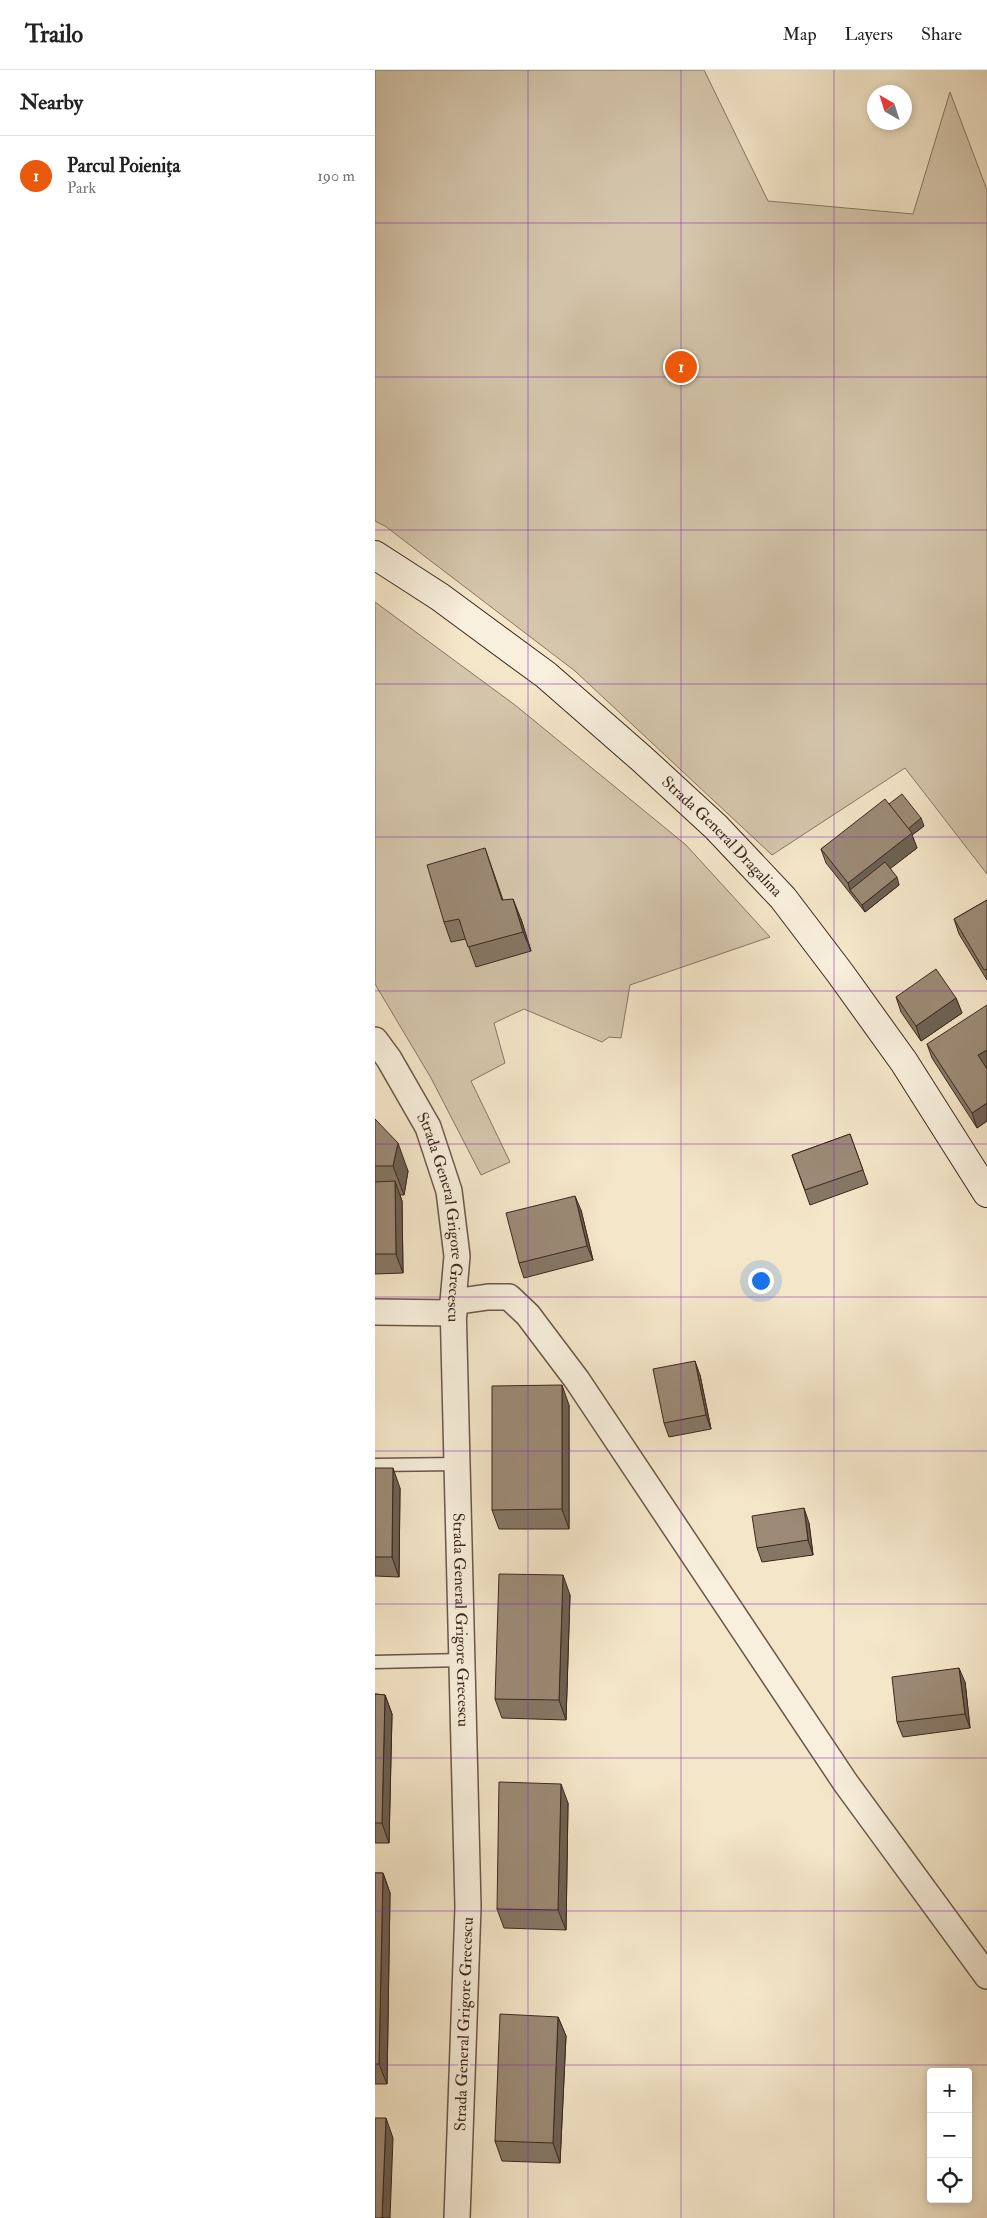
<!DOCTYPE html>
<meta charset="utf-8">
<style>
body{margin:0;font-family:"IM FELL Double Pica",serif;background:#f6f6f6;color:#222}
.controls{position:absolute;right:15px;bottom:15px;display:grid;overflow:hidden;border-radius:5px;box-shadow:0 2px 8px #0003}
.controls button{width:45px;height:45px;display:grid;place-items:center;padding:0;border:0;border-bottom:1px solid #e0e0e0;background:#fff;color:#222;font:25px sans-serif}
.compass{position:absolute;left:492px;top:15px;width:45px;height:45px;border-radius:50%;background:#fff;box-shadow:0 2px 8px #0003;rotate:321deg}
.you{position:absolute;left:385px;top:1210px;width:18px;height:18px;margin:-12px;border:4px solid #fff;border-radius:50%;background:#1a73e8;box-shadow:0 0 0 8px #1a73e833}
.badge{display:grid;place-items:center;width:32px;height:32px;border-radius:50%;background:#ea580c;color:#fff;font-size:16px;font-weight:700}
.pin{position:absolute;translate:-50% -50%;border:2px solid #fff;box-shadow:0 1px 5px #0006}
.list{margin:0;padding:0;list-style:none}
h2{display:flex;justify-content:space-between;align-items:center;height:65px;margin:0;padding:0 20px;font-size:21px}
h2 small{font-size:16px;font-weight:400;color:#767676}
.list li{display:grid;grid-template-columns:32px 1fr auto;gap:15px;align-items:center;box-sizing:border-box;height:80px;padding:0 20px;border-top:1px solid #e0e0e0}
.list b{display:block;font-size:19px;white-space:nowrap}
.list p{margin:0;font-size:16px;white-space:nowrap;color:#767676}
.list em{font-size:16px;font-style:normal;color:#767676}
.icon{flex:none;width:28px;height:28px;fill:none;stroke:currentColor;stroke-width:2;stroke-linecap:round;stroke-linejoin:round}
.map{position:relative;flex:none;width:612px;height:2148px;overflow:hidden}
header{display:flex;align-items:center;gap:30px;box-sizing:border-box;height:70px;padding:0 25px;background:#fff;border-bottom:1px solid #e0e0e0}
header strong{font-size:24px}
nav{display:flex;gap:28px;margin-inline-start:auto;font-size:18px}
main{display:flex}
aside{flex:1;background:#fff}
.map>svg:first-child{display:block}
.green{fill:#d5c6ac;stroke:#887664}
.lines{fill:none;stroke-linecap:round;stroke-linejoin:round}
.service-casing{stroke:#6a5748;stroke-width:15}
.minor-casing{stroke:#6a5748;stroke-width:28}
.secondary-casing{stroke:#3c271d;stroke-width:30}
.service{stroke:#f8efdc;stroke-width:12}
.minor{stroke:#f8efdc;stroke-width:25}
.secondary{stroke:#f8efdc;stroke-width:28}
.wall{fill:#867765;stroke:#3c271d}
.shaded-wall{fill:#6d6153;stroke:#3c271d}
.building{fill:#9c8a76;stroke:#3c271d}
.grid{fill:none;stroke:#7b2cbf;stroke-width:1;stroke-opacity:0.55}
.labels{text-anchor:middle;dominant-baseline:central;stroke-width:5;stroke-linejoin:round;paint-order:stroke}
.street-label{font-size:16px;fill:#3c271d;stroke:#f8efdc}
</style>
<header>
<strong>Trailo</strong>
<nav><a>Map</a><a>Layers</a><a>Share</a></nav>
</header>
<main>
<aside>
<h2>Nearby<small></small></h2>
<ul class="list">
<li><span class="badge">1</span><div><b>Parcul Poieniţa</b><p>Park</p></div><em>190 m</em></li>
</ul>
</aside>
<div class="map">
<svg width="612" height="2148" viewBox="0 0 612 2148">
<rect width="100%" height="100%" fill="#f4e6c9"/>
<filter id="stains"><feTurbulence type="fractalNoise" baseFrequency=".004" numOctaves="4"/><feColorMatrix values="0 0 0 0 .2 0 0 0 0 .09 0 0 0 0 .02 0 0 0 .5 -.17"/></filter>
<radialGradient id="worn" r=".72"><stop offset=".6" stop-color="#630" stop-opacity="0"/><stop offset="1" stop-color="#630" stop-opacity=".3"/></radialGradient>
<!-- green -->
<g class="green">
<polygon points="0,0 329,0 393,131 538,144 575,22 612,120 612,804 530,698 397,785 200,601 10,456 0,451"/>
<polygon points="0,532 140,635 311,775 395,867 255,915 246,968 234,967 227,972 149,939 119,953 130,993 96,1011 135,1092 106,1105 56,1008 0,914"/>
</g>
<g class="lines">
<!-- service casing -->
<g class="service-casing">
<g id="service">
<polyline points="0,1395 83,1394"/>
<polyline points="0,1592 87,1590"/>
</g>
</g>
<!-- minor casing -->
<g class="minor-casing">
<g id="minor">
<path id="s1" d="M0,970L14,989L53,1057L74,1121L82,1186L78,1232L93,1837L82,2148"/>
<polyline points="78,1232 113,1227 134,1227 153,1245 202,1310 470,1712 612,1906"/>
<polyline points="0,1242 79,1243"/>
</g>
</g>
<!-- secondary casing -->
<g class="secondary-casing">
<g id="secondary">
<path id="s2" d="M0,485L65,527L171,605L266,688L341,757L408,828L465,903L529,992L612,1123"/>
</g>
</g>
<!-- service -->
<use href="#service" class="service"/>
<!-- minor -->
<use href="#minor" class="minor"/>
<!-- secondary -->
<use href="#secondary" class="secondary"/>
</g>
<!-- wall -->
<g class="wall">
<polygon points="514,734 549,756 537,765 542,778 515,798 524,815 490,842 451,793 446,779"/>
<polygon points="110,778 128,830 146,849 156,881 101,897 91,869 76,872 69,852"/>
<polygon points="612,830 612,910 584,864 579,849"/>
<polygon points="521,927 581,928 587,943 546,971 526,942"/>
<polygon points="552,974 611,998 612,1051 602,1058 557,988"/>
<polygon points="0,1049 33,1101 29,1125 25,1125 27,1131 28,1203 0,1204"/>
<polygon points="475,1064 493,1114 435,1135 417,1085"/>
<polygon points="206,1140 218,1190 149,1208 144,1193"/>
<polygon points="325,1305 336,1359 294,1367 289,1353"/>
<polygon points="194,1335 194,1459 124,1459 117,1440"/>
<polygon points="0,1398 25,1418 24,1507 0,1506"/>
<polygon points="434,1453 438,1485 387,1492 382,1478"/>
<polygon points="195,1525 191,1650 127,1648 120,1629"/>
<polygon points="590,1612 595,1658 528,1667 522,1652"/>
<polygon points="0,1624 10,1625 17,1644 14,1773 0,1773"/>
<polygon points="193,1733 191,1860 129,1858 122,1839"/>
<polygon points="0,1803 8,1803 15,1823 12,2014 0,2014"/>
<polygon points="183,1947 191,1966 185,2093 127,2091 120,2071"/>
</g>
<!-- shaded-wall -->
<g class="shaded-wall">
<polygon points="546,748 549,756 537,765 542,778 480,826 475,820 473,813 531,760"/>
<polygon points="522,807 524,815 490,842 487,835"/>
<polygon points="138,829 146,849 156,881 148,862"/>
<polygon points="581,928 587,943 546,971 541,956"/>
<polygon points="612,980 612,997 609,1000 603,985"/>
<polygon points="612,1033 612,1051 602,1058 597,1043"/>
<polygon points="23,1073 33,1101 29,1125 18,1096"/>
<polygon points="20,1111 27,1131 28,1203 21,1184"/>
<polygon points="200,1126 206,1140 218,1190 212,1176"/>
<polygon points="320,1291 325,1305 336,1359 331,1345"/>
<polygon points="187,1315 194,1335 194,1459 187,1439"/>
<polygon points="18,1398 25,1418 24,1507 17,1487"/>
<polygon points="429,1438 434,1453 438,1485 433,1470"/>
<polygon points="188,1505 195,1525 191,1650 184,1630"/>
<polygon points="584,1598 590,1612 595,1658 590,1644"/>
<polygon points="10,1625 17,1644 14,1773 7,1753"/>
<polygon points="186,1714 193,1733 191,1860 183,1840"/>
<polygon points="8,1803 15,1823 12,2014 4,1994"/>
<polygon points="183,1947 191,1966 185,2093 178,2073"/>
<polygon points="11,2048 18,2068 15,2148 7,2148"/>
</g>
<!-- building -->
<g class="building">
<polygon points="527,724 546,748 533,759 514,734"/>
<polygon points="510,729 537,763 473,813 446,779"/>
<polygon points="110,778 127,830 138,829 148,862 93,877 84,849 69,852 52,795"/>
<polygon points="510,792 522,807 487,835 475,820"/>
<polygon points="612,830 612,899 609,900 579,849"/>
<polygon points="561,899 581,928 541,956 521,927"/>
<polygon points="612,935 612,980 603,985 612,999 612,1033 597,1043 552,974"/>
<polygon points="0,1049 23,1073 18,1096 0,1096"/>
<polygon points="475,1064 488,1100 430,1120 417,1085"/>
<polygon points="20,1111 21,1184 0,1184 0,1112"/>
<polygon points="200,1126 212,1176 144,1193 131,1143"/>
<polygon points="320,1291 331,1345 289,1353 278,1299"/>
<polygon points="187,1315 187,1439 117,1440 117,1316"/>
<polygon points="0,1398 18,1398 17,1487 0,1487"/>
<polygon points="429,1438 433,1470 382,1478 377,1446"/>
<polygon points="124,1504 188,1505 184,1630 120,1629"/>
<polygon points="584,1598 590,1644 522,1652 517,1607"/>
<polygon points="0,1624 10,1625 7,1753 0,1753"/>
<polygon points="124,1712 186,1714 183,1840 122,1839"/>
<polygon points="0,1803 8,1803 4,1994 0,1994"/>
<polygon points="125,1944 183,1947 178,2073 120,2071"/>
<polygon points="0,2048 11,2048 7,2148 0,2148"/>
</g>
<!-- grid -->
<path class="grid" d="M153,0V2148M306,0V2148M459,0V2148M0,153H612M0,307H612M0,460H612M0,614H612M0,767H612M0,921H612M0,1074H612M0,1227H612M0,1381H612M0,1534H612M0,1688H612M0,1841H612M0,1995H612"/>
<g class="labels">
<!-- street labels -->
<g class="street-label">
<text stroke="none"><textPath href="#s2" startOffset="448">Strada General Dragalina</textPath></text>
<text stroke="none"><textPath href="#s1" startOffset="194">Strada General Grigore Grecescu</textPath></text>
<text stroke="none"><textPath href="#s1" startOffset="599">Strada General Grigore Grecescu</textPath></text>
<text transform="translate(89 1954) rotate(-88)">Strada General Grigore Grecescu</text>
</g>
</g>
<rect width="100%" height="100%" filter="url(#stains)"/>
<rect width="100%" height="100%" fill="url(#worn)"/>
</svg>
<div class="controls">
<button>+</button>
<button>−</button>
<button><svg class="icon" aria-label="locate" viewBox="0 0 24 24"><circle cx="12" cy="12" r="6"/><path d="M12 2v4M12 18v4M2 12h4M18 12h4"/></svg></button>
</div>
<svg class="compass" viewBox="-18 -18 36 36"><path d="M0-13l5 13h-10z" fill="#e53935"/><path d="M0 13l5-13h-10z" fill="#767676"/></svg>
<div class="you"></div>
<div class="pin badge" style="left:306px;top:297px">1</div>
</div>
</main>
